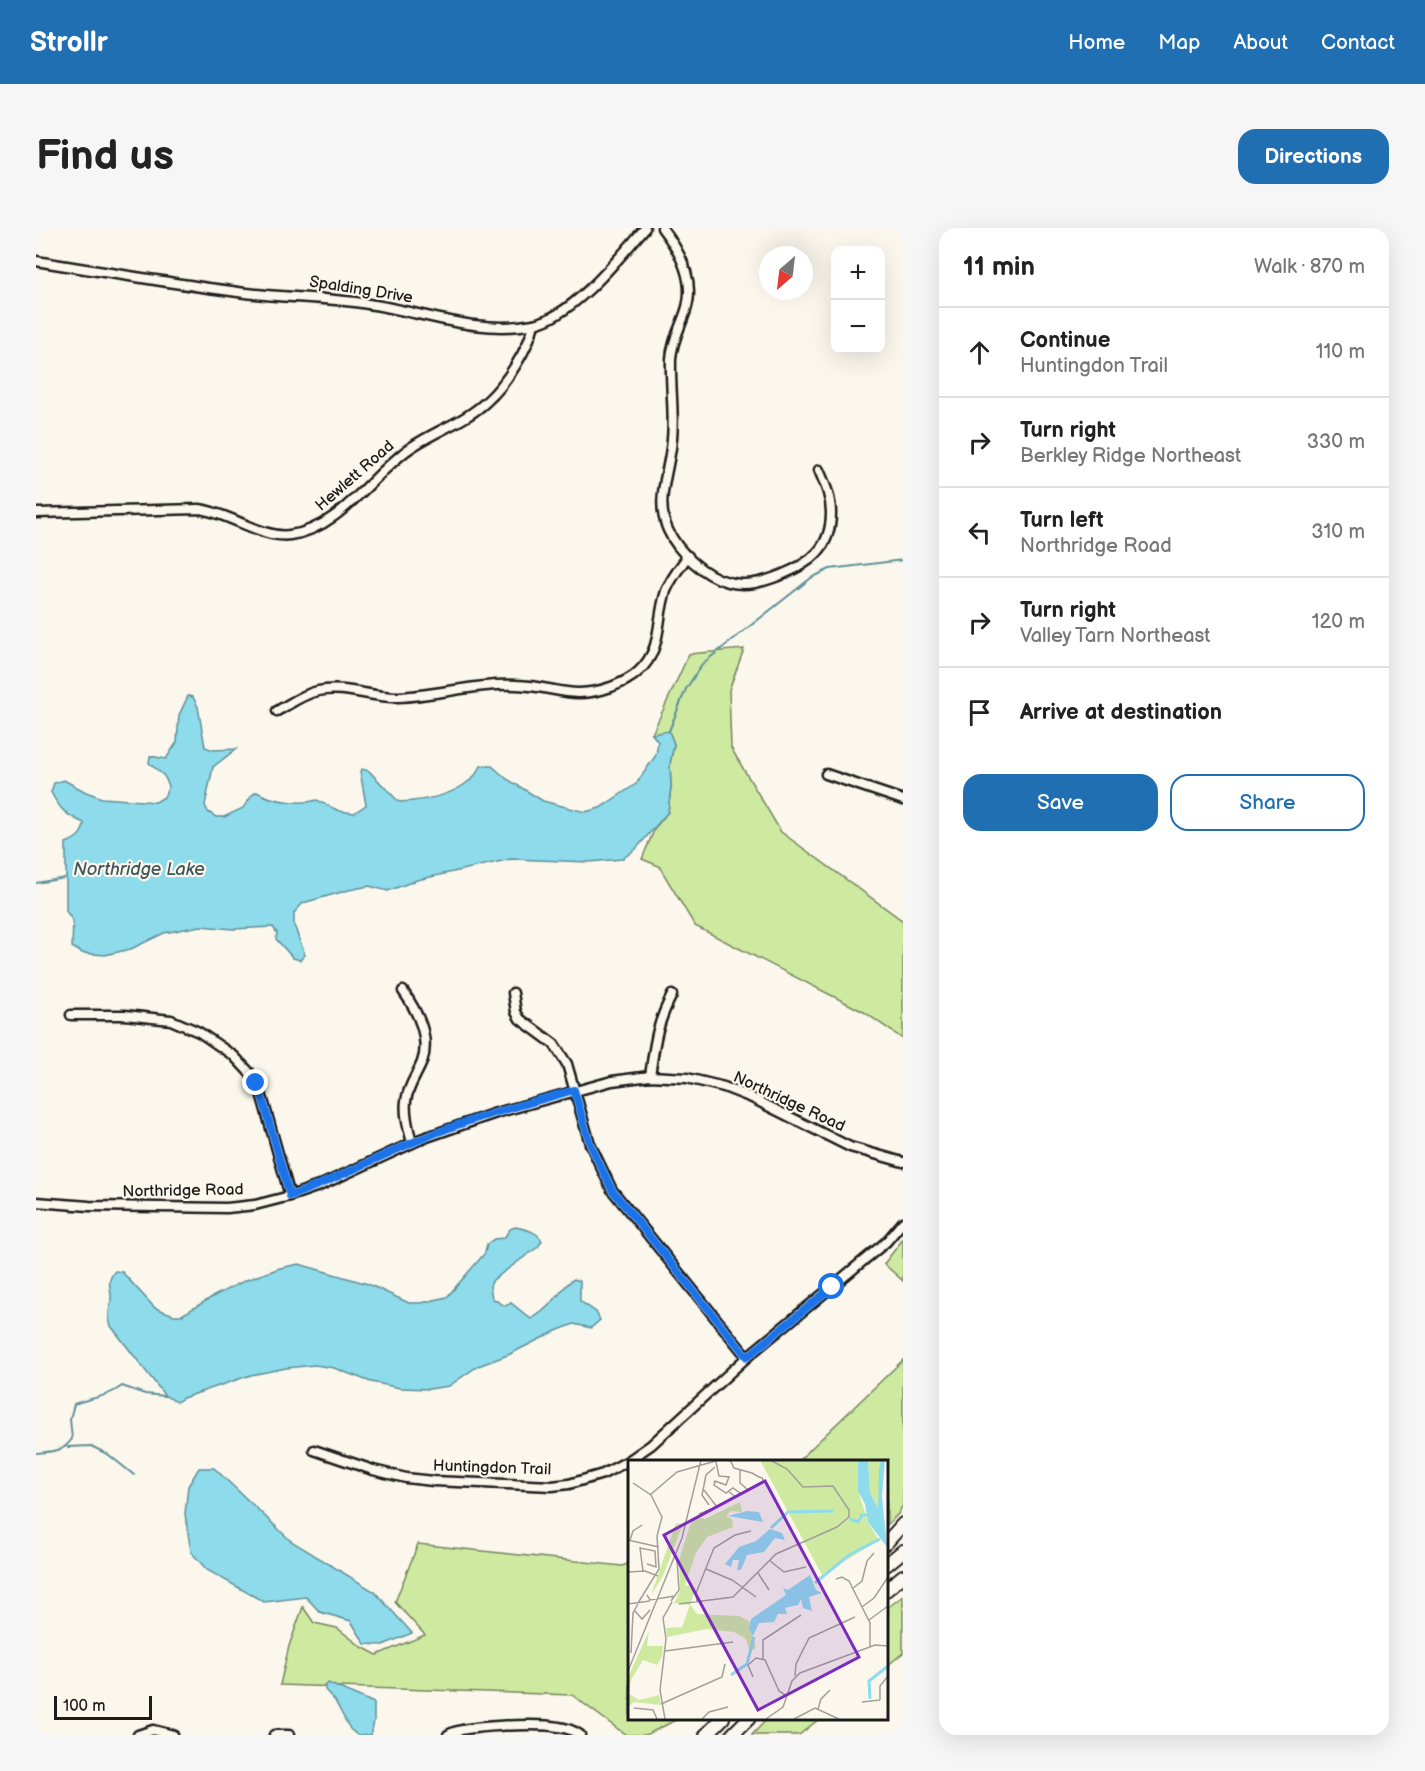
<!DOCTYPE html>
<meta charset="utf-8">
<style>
body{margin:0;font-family:"Balsamiq Sans",sans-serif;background:#f6f6f6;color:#222}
.controls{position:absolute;right:18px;top:18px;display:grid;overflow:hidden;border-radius:12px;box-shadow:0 6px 24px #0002}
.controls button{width:54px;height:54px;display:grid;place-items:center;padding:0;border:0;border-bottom:2px solid #e0e0e0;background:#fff;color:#222;font:30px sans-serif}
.compass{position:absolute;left:723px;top:18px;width:54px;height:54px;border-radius:50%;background:#fff;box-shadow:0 6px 24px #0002;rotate:208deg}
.scale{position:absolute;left:18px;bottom:15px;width:98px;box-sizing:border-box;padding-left:6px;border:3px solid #1c1c1c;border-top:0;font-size:16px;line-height:21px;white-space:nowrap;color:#1c1c1c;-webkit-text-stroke:4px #fbf7ec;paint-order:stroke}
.stop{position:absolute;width:18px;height:18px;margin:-14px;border:4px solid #1a73e8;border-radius:50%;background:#fff}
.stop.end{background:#1a73e8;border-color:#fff;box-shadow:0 2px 6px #0008}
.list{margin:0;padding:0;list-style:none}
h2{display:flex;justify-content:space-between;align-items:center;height:78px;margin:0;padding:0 24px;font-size:26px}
h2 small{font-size:20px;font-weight:400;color:#767676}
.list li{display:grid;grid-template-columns:39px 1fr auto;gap:18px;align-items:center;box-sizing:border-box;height:90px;padding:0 24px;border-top:2px solid #e0e0e0}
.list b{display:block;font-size:22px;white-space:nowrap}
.list p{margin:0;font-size:20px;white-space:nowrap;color:#767676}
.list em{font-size:20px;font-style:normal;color:#767676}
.actions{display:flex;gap:12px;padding:18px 24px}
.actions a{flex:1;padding:14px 0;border:2px solid #1f6fb2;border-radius:18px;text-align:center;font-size:21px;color:#1f6fb2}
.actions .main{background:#1f6fb2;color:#fff}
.icon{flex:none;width:33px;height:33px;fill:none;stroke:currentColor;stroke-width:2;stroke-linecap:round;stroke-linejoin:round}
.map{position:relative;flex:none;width:867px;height:1507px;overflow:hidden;border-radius:18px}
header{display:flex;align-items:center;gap:36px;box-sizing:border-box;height:84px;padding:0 30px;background:#1f6fb2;color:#fff}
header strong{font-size:28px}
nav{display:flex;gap:33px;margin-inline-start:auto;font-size:21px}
.intro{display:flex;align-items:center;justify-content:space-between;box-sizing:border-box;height:144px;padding:0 36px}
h1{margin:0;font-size:42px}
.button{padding:15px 27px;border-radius:18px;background:#1f6fb2;color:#fff;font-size:21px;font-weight:700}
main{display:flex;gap:36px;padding:0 36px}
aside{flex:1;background:#fff;border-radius:18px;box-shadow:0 6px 24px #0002}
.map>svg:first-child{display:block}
.green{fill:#ceeaa1;stroke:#75835e;stroke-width:1.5}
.water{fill:#8ddbeb;stroke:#608f98;stroke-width:1.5}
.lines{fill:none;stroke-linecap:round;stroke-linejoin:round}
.stream{stroke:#608f98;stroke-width:2}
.minor-casing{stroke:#1c1c1c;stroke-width:13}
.highway-casing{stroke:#1c1c1c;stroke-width:16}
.minor{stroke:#fbf7ec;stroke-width:8}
.highway{stroke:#fbf7ec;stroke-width:12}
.route{stroke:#1a73e8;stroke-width:8}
.labels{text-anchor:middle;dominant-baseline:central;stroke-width:4.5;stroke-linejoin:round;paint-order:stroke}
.street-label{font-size:16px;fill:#1c1c1c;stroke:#fbf7ec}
.water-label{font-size:18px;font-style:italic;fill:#3e555a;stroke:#fbf7ec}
.inset-river{fill:none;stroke:#8ddbeb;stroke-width:3}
.inset-road{fill:none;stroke:#a29f99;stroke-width:1.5}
.view{fill:#7b2cbf;fill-opacity:0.15;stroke:#7b2cbf;stroke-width:3}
.inset-edge{fill:none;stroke:#1c1c1c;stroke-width:3}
</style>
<header>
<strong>Strollr</strong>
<nav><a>Home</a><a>Map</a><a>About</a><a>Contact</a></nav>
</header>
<div class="intro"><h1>Find us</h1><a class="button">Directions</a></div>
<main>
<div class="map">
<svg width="867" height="1507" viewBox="0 0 867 1507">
<rect width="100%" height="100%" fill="#fbf7ec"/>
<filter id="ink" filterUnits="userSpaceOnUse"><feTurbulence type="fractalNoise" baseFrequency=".0167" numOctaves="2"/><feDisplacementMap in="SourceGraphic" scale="12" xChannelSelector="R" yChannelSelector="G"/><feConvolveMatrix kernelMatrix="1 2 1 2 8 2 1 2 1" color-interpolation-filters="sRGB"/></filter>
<g filter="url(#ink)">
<!-- green -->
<g class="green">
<polygon points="708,421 693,462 695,520 745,604 867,693 867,811 828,784 659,698 623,638 606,631 619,600 632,584 635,559 634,536 638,516 633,504 616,506 653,426"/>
<polygon points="867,1011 867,1053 848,1036"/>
<polygon points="867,1132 867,1277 862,1286 851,1297 850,1234 761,1234"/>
<polygon points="382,1316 586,1338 594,1335 594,1490 642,1491 610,1507 590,1507 536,1467 244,1457 253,1418 267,1379 278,1395 301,1400 326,1419 341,1427 389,1407 359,1374"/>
<polygon points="867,1368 867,1425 851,1438 851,1380"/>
<polygon points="731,1491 731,1490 783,1491 763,1507 716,1507"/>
</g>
<!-- water -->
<g class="water">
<path d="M152,468L157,469L162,479L169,519L177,522L200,521L177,539L169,577L172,584L180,589H188L207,580L217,566L221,564C236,573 264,577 281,572L303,583L318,585L330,577L324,543L326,541L333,543L363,574C386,573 414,569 433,553C438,550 442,543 445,538H456L471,551L507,573L549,584L564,580L600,556L620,527L622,514L616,506L633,503L638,516L634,536L635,558L632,584L600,621L586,631L553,634L475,631L381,652L352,663L333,658L313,662L267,675L258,685V697L269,727L264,732L257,730L240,711L241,705L237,699L197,701L164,698L128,705L95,721L69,727L46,725L36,719L37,693L30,683V615C40,611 47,607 48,595C30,587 23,581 15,564L18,555L28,552L50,564L66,570L120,574L128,569L133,558L128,548L113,535L114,528L130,531L141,514L143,487Z"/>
<path d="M479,999C488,1001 502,1003 506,1013L502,1019L457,1052L454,1058L456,1070L469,1078L475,1075L495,1091C504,1086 511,1080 518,1072C525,1065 529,1056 538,1051L544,1053V1073L560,1084L564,1092L555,1100L538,1096L520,1103L472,1127L442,1138L413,1158L393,1161L364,1160L335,1154L298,1140L279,1137L250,1140L215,1147L147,1170L141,1174L129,1168L75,1098C71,1088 74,1083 75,1072C76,1060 69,1055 79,1043L86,1044L119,1080L138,1087H146L178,1068L210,1052L244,1040L263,1036L332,1056L373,1075H385L411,1069L449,1025L451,1016L458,1011L468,1010L474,1001Z"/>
<polygon points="163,1240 178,1240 255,1313 339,1364 376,1405 347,1417 329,1416 315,1393 284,1384 270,1369 228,1374 171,1342 155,1324 149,1286 152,1258"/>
<polygon points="292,1455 338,1475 338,1493 335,1507 321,1507 314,1501 299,1473 289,1462 289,1457"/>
</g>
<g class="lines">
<!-- stream -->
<g class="stream">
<polyline points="633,503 650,461 666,436 775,350 794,341 867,332"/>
<polyline points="0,655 29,650"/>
<polyline points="32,1219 55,1218 73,1227 98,1247"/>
<path d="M0,1225C16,1223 26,1225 36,1211L34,1191L38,1176C55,1170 72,1169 86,1158L109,1166L129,1168"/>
</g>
<!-- minor casing -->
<g class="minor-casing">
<g id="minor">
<path d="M626,0C643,22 659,50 651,79C646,97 636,112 635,131C634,163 640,194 634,226C630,252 620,276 632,302C642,324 668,348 692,354C711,359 727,354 745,347C775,335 795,320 795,285C795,269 789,256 783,242"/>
<path d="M0,33C67,44 134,55 202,64C245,70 289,69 332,76C388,84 441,107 498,96C537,88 583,30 609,0"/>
<path d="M0,285L163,281C194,285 226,311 254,307C302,301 333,251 370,223C395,204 428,195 451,173C470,156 493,120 498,96"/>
<path d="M241,483C254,476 267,466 282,463C309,457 336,470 363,469C403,467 441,455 481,457C519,458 535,473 575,459C585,455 595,451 603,443C627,421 620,392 630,363C635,350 644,339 652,328"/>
<polyline points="790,546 867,572"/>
<path d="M367,763C381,783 395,809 386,834C381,847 372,858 370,873C368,887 373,902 376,915"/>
<polyline points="477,765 480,784 484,791 518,816 531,836 554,916 576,962 711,1129"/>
<polyline points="35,787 89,787 135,792 163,804 198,828 214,845 225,865 254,968"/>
<path d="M614,848C619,814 620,798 636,767"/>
<polyline points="0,974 53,978 191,980 219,977 254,968 283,958 385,911 460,885 576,853 614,848 651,850 688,859 716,870 814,919 867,934"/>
<polyline points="278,1222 337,1242 370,1250 397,1253 516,1258 533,1256 567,1246 592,1233 615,1217 711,1129 850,1014 867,994"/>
<polyline points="102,1507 117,1502 137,1507"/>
<polyline points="238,1507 253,1507"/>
<path d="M412,1507C425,1497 505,1495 523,1499C530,1500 538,1503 544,1507"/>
</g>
</g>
<!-- highway casing -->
<g class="highway-casing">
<g id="highway">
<polyline points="850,1315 867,1296"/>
<polyline points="850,1337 867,1323"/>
<polyline points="850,1362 867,1348"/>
<polyline points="670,1507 687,1490"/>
<polyline points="696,1507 713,1490"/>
</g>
</g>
<!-- minor -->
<use href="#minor" class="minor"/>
<!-- highway -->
<use href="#highway" class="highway"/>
</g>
</g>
<g class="lines" filter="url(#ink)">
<!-- route -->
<path class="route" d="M220,855L225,865L254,968C299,952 341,929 385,911C434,890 487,877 538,862L554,916L576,962L711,1129L796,1059"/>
</g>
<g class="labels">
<!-- street labels -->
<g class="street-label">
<text transform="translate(325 62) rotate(9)">Spalding Drive</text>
<text transform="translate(319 248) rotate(-41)">Hewlett Road</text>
<text transform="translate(753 874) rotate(25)">Northridge Road</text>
<text transform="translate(147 963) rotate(-1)">Northridge Road</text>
<text transform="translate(456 1240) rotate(2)">Huntingdon Trail</text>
</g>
<!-- water labels -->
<g class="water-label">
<text x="103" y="641">Northridge Lake</text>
</g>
</g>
<!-- overview -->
<g transform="translate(592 1232)">
<rect width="260" height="260" fill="#fbf7ec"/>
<path d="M132,0H230L232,37L240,62L251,80L194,115ZM240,0H253L250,49L242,32ZM112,42L114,52L103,51L98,56L104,59L105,67L79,77L68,93L57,125L68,128L62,144L69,154L111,156L121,161L128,188L122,192L118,179L106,172L79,169L39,177L38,168L54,167L62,145L46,143L52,131L51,100L62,65L67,57L77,59ZM48,63L54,64L53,69L35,116L23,135ZM21,171L19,186H35L34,197L29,205L15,200L3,220L1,234L11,240L31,235L33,245L6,242L0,247V217Z" fill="#ceeaa1"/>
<path d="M230,0H240L242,32L250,49L251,9L253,0H257L254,36L259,87L240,62L237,44L230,31ZM119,51L131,52L135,62L100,56ZM142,69L154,73L157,80L147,78L136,92L119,95L113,110H109L111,100H105L103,107L97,104L111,87L128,81ZM182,115L188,130L194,133L181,137L184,151L175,148L173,139L170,145L157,148L159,154H150L146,162L131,163L125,176L121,168L123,159L158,135L155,128L160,130Z" fill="#8ddbeb"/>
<path class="inset-river" d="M222,59L230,62L234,55H240M143,68L160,52L205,51M187,123L221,95L252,79M103,215L119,204L126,177M242,239L241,221L260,206"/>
<path class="inset-road" d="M102,0L106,8L124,13L131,17L134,18L136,21L120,30L112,23V10M88,2L91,16L101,17L98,25L87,21L86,25L98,33L105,28L112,33L108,37L101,32M5,23L23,35L34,57L29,76L31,109L10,143M22,35L49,12L91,0M81,45L74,35L78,15L87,7M71,54L89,47L76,30M0,80L31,87M2,80L5,71L14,65M141,100L156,112L178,107M78,109L104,120L128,137M15,111L12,88L27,91L28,107L19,104M0,112L17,111L30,116M130,113L141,130M208,119L214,117L221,121L242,163V188M224,129L234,121L239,101L246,93M19,135L22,140L47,136M43,141L51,130L49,99M69,142L68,133L86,88L107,75L123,71M0,144L22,141M51,144L105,137L148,94L209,67L221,57V50L205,26L175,27L159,9L142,0M234,147L246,138L260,117M7,151L14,159L22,150M241,160L260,146M37,191L105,182M3,193L5,153L10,144M135,199V180L173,155M0,211L54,78L73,0M167,216L168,204L181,178L227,157M125,217L120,205L128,198L137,200L151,231L159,236M252,240V226L260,216M234,242L252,240M33,244L94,217L97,204M6,248L25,250L29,259M190,249L193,239L202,230M37,259L32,230L38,179L35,158L44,142M74,259L81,252L100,247M138,259L155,247L164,221L172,213L247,185L260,186M166,259L187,248L211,259"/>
<path class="view" d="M137,21L231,197L130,250L36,75Z"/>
<rect width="260" height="260" class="inset-edge"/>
</g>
</svg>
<div class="controls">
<button>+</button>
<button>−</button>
</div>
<svg class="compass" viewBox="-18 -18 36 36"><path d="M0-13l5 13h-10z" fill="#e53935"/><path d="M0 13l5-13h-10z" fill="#767676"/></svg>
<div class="scale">100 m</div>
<div class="stop" style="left:796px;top:1059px"></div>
<div class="stop end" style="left:220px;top:855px"></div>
</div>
<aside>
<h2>11 min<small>Walk · 870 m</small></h2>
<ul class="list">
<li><svg class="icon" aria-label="ahead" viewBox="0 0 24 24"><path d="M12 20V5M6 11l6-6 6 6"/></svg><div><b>Continue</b><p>Huntingdon Trail</p></div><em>110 m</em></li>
<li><svg class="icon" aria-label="right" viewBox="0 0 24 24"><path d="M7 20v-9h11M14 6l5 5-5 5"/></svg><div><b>Turn right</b><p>Berkley Ridge Northeast</p></div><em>330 m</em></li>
<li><svg class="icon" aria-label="left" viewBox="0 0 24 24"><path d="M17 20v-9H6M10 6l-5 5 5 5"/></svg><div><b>Turn left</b><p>Northridge Road</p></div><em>310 m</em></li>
<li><svg class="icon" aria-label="right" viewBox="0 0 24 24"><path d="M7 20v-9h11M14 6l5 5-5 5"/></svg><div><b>Turn right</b><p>Valley Tarn Northeast</p></div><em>120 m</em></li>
<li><svg class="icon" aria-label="arrive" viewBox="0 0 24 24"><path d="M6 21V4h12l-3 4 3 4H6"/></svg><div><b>Arrive at destination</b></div></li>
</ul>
<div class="actions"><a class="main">Save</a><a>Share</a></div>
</aside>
</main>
